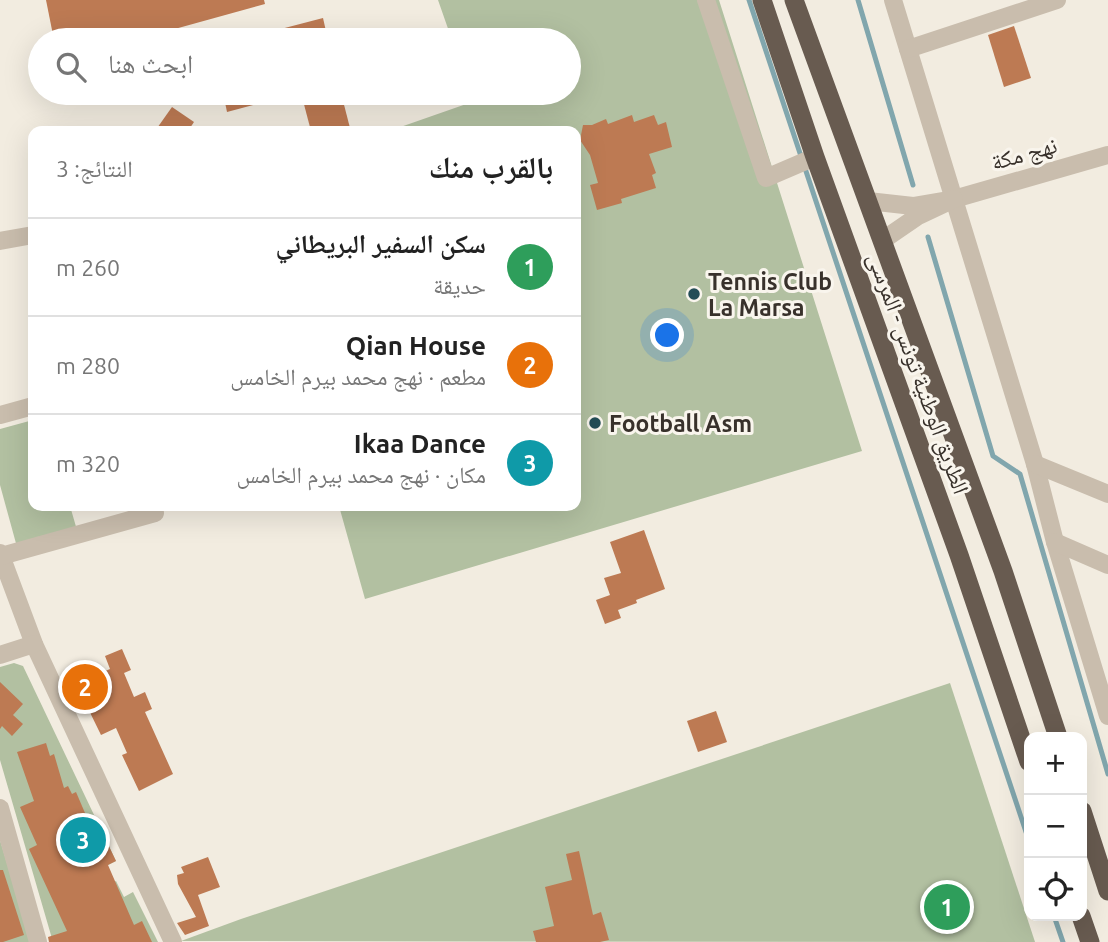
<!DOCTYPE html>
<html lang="ar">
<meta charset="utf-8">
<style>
body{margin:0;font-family:Ubuntu,"Noto Naskh Arabic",sans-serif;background:#f6f6f6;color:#222;direction:rtl}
.controls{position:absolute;right:21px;bottom:21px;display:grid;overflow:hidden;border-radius:14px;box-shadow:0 7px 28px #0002}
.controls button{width:63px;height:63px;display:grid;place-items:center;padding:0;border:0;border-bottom:2px solid #e0e0e0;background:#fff;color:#222;font:35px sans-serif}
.you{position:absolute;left:668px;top:336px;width:24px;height:24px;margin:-18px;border:5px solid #fff;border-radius:50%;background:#1a73e8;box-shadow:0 0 0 10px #1a73e833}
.badge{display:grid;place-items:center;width:46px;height:46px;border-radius:50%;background:#234d57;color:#fff;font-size:23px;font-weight:700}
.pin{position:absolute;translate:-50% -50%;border:4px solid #fff;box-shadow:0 2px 7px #0006}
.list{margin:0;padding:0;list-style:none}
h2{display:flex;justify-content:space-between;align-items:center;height:91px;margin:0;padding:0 28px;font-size:30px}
h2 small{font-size:23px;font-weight:400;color:#767676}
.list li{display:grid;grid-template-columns:46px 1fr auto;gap:21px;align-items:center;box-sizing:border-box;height:98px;padding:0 28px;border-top:2px solid #e0e0e0}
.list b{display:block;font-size:26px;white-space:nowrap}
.list p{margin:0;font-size:23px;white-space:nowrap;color:#767676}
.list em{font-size:23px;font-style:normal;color:#767676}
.icon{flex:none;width:38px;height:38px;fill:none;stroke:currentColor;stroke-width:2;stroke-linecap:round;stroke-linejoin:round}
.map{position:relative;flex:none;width:1108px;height:942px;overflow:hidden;direction:ltr}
.search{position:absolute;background:#fff;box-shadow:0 7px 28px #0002;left:28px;top:28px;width:553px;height:77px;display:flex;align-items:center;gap:18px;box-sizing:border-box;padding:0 24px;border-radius:38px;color:#767676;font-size:26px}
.panel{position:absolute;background:#fff;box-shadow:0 7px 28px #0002;left:28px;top:126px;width:553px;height:385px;border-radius:14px;direction:rtl}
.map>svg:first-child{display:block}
.green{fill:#b2c0a1}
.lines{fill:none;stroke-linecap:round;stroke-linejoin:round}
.stream{stroke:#81a6ad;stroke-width:5}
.building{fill:#bd7a53}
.minor{stroke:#c9bdad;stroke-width:18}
.trunk{stroke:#685b50;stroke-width:19}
.poi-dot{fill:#234d57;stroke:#f9f5ed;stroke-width:2.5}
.labels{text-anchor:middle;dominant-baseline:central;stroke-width:6;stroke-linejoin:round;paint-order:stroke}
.street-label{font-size:23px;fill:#38312b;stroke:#f9f5ed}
.poi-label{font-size:23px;font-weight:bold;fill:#38312b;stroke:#f9f5ed;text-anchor:start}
</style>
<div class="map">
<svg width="1108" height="942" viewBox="0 0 1108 942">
<rect width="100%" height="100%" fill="#f2ece0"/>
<!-- green -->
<g class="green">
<polygon points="438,0 719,0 862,451 365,599 339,506 576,506 576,131 389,131 472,102 469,93 569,93 569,40 452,40"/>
<polygon points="33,420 33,506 70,506 77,530 17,547 0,485 0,429"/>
<polygon points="14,663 23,666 116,861 106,866 114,882 116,881 124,897 133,892 158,942 53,942 0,760 0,667"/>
<polygon points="950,683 1035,942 181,941 241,919"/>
<polygon points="0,840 31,942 0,942"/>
</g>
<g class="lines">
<!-- stream -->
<g class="stream">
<polyline points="749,0 1029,841"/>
<polyline points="858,0 913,185"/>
<polyline points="928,237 993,456 1020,474 1108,774"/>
<polyline points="1054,916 1063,942"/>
</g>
</g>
<!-- building -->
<g class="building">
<polygon points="46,0 264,0 265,4 135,40 54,40"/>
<polygon points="323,18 328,40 255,40 254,36"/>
<polygon points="1014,26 1031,78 1004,87 988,35"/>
<polygon points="223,93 283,93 283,97 227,112"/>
<polygon points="301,93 341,93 350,128 338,131 311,131"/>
<polygon points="172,107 194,122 188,131 155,131"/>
<polygon points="632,115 634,122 654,115 658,125 666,122 672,147 649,154 656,173 652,175 656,188 621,199 622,203 597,210 590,185 598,183 590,155 580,140 583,125 592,125 606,119 608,124"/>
<polygon points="644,530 665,589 636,600 637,603 618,610 621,618 605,624 596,600 610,595 604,578 621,573 610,542"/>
<polygon points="122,649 131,670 124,673 134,697 145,692 152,709 145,712 173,774 139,791 122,755 127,753 116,728 101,735 79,690 78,683 110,669 105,656"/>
<polygon points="0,682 23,704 13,715 23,724 12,736 2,726 0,729"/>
<polygon points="716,711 727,742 698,752 687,721"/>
<polygon points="46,743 50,756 54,754 64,788 68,786 72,794 76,792 88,820 95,817 116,861 108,865 134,925 142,921 152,942 49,942 48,937 67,931 29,849 37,845 20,807 34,801 17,752"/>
<polygon points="579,851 593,915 601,912 609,940 600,942 536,942 533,931 554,926 545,887 572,880 566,854"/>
<polygon points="208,857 220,887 198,895 209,926 185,935 177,923 196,917 178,884 177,875 184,873 181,867"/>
<polygon points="0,870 3,870 24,935 3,942 0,942"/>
</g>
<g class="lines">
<!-- minor -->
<g class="minor">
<polyline points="706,0 766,178 815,157"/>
<polyline points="893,0 1035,464 1055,542 1108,716"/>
<polyline points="908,49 1057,0"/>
<polyline points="954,199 1108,155"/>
<polyline points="868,201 913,206 954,199 918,216 883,240"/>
<polyline points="0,241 33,235"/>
<polyline points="0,415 33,406"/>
<polyline points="1035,464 1108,494"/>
<polyline points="1055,542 1108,565"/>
<polyline points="0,553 34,644 173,942"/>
<polyline points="1,556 155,513"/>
<polyline points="0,655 34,644"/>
<polyline points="0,808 38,942"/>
</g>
<!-- trunk -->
<g class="trunk">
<polyline points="762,0 815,157 959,555 1029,762"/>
<polyline points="794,0 1003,571 1058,737"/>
<polyline points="1082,811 1108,891"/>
<polyline points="1081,916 1090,942"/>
</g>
</g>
<!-- markers -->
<g class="poi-dot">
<circle cx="694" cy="294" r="7"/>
<circle cx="595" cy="423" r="7"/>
</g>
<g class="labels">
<!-- street labels -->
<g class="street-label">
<text transform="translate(1024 153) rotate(-16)">نهج مكة</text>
<text transform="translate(919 373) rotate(70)">الطريق الوطنية تونس - المرسى</text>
</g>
<!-- poi labels -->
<g class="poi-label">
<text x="708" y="281">Tennis Club<tspan x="708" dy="26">La Marsa</tspan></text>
<text x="609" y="423">Football Asm</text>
</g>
</g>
</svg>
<div class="controls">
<button>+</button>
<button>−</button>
<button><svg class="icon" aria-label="locate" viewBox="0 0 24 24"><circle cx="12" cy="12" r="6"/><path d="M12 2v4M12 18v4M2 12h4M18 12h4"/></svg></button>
</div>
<div class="you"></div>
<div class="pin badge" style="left:947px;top:907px;background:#2e9e5b">1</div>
<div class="pin badge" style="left:85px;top:687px;background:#e8710a">2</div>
<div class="pin badge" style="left:83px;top:840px;background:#0f9aa8">3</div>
<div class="search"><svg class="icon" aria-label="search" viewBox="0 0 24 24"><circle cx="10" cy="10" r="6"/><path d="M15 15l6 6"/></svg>ابحث هنا</div>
<section class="panel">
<h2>بالقرب منك<small>النتائج: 3</small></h2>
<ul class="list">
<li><span class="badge" style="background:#2e9e5b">1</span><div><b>سكن السفير البريطاني</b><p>حديقة</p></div><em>260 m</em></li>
<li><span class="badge" style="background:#e8710a">2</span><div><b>Qian House</b><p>مطعم · نهج محمد بيرم الخامس</p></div><em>280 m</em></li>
<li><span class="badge" style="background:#0f9aa8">3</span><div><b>Ikaa Dance</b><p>مكان · نهج محمد بيرم الخامس</p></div><em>320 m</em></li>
</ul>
</section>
</div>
